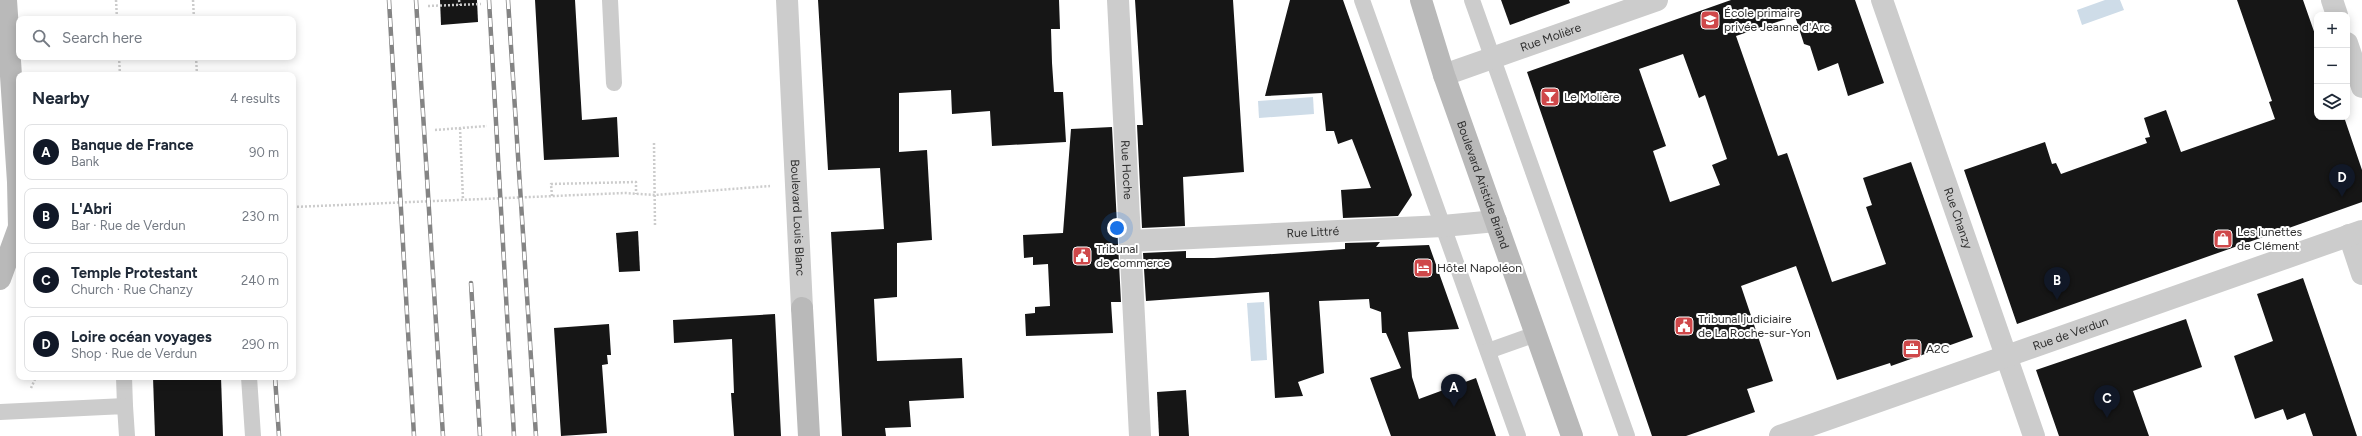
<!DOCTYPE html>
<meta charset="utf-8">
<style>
body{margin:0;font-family:Figtree,sans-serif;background:#f6f6f7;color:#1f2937}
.controls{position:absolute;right:12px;top:12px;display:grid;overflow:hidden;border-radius:8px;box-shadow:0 2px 10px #0003}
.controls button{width:36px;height:36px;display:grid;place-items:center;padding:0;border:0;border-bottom:1px solid #e0e1e3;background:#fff;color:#1f2937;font:20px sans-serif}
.you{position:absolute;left:1117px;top:228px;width:14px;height:14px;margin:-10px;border:3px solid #fff;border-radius:50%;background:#1a73e8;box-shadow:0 0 0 6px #1a73e833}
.badge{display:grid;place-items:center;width:26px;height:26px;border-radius:50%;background:#111827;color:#fff;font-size:13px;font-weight:700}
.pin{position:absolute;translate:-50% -33px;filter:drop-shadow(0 1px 2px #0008)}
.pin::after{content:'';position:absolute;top:21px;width:14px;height:12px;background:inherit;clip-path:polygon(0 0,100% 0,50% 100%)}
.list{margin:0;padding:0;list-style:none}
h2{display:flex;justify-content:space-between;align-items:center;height:52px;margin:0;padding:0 16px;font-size:17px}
h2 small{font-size:13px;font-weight:400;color:#747a83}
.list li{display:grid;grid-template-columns:26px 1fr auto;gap:12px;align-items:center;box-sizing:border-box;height:56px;margin:0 8px 8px;padding:0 8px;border:1px solid #e0e1e3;border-radius:8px}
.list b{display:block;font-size:15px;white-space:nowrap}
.list p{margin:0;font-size:13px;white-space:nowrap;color:#747a83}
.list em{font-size:13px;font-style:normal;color:#747a83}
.icon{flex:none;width:22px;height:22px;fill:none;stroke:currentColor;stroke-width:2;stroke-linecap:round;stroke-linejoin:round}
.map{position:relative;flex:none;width:2362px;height:436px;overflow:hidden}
.search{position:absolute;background:#fff;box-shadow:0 2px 10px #0003;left:16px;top:16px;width:280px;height:44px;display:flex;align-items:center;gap:10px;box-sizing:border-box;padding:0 14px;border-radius:8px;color:#747a83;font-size:15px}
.panel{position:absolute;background:#fff;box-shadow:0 2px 10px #0003;left:16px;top:72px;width:280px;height:308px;border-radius:8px}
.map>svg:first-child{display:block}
.water{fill:#cedce8}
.building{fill:#161616;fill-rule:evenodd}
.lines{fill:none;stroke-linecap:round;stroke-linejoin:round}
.path{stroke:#ccc;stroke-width:2.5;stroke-dasharray:2 2;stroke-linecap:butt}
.lane{stroke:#ccc;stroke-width:16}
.street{stroke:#ccc;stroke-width:22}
.secondary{stroke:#b9b9b9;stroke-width:22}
.rail-casing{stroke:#848484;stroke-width:4.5}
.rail{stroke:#fff;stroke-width:3;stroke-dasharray:9;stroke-linecap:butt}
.labels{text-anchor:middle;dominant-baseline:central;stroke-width:4;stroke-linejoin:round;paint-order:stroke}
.poi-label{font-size:12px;fill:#2f2f2f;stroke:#fff;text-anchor:start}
.street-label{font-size:12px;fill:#2f2f2f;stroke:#fff}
</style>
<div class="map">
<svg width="2362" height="436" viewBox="0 0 2362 436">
<rect width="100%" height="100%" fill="#fff"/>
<!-- water -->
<g class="water">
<polygon points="2105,0 2120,0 2124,10 2082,25 2077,10"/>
<polygon points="1313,97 1314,114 1259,118 1258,101"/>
<polygon points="1264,302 1267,360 1251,361 1247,303"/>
</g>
<!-- building -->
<g class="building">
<polygon points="440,0 477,0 478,22 441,25"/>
<polygon points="535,0 575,0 582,120 617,117 619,157 544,160"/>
<polygon points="818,0 1059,0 1060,29 1051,29 1052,63 1054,92 1063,92 1066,142 992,146 990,111 952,114 951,90 899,93 899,152 927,150 932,240 897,243 897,297 874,299 877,361 962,358 964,398 909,401 911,427 885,428 886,436 842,436 831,232 884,229 880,168 828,170"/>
<polygon points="1135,0 1233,0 1244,172 1183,177 1185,226 1142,228 1137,125 1143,125"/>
<polygon points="1290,0 1343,0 1412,195 1398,216 1343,218 1341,190 1371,188 1352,139 1338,144 1334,131 1326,131 1322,93 1265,96"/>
<polygon points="1501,0 1569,0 1570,3 1510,25"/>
<path d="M1731,0H1855L1884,83L1848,96L1838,63L1818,71L1810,46L1804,44L1795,16L1736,36L1778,156L1787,153L1832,282L1886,264L1866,207L1872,205L1863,178L1911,162L1973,337L1891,366L1890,363L1837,380L1796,266L1741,286L1773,381L1747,389L1755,412L1686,436H1652L1527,72ZM1683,54L1699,98L1705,95L1727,159L1712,165L1720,185L1670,202L1653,151L1666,146L1639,69Z"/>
<polygon points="2237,0 2303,0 2317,40 2317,117 2344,117 2362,170 2362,202 2017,324 1964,170 2045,142 2052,164 2056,163 2061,174 2147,143 2145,138 2150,137 2144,118 2166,110 2181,152 2275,119 2269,102 2272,101"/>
<polygon points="1112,127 1121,302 1111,302 1113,333 1026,336 1025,314 1035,313 1035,307 1050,306 1048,264 1033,265 1033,257 1024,258 1023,235 1063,233 1071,129"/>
<polygon points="638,231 640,271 619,272 616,233"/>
<polygon points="1380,242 1376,247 1429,245 1459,329 1408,332 1412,377 1419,399 1476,378 1496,436 1391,436 1370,378 1401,368 1386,333 1382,333 1381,312 1370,308 1369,299 1319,301 1324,373 1298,382 1303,396 1275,398 1269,292 1146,301 1143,253 1186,251 1186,258 1214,258 1345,249 1345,243"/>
<polygon points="2303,278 2334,368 2357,436 2313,436 2305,413 2287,420 2283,409 2255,419 2234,356 2273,341 2257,294"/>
<polygon points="775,314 781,436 734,436 731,393 734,393 732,339 674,343 673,320"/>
<polygon points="2186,319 2202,367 2133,391 2149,436 2059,436 2036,370"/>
<polygon points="609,324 611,355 607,355 608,364 602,365 607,433 561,436 554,328"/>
<polygon points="153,377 221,377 223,436 155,436"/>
<polygon points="1186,390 1189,436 1159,436 1157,392"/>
</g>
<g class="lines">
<!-- path -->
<g class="path">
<polyline points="116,0 117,19"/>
<polyline points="193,0 194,19"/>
<polyline points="459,0 460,5"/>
<polyline points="428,6 481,4"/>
<polyline points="119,57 120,75"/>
<polyline points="196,57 197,75"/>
<polyline points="460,128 463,200"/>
<polyline points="435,130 487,126"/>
<polyline points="654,143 655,226"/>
<polyline points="552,196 551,184 636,182 636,194"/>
<polyline points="293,207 625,193 655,195 770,186"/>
<polyline points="31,388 36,377"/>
</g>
<!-- lane -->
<g class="lane">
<polyline points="610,0 614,83"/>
<polyline points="1362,0 1518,436"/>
<polyline points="1472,0 1627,436"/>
<polyline points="1488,351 1536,334"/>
<polyline points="124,377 125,406"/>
<polyline points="249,377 253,436"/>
<polyline points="0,412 125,406 127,436"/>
</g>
<!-- street -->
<g class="street">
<path id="s1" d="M787,0L802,308"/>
<path id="s2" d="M1118,0L1140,436"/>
<path id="s3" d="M1882,0L2034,436"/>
<polyline points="2332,0 2337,15"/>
<polyline points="2347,43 2362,87"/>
<path id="s4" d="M1444,75L1657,0"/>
<polyline points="2349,235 2362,274"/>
<path id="s5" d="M1130,241L1443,226L1496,221"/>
<path id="s6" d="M1780,436L2362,231"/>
</g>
<!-- secondary -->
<g class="secondary">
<path id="s7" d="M1421,0L1444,75L1572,436"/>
<polyline points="0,279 19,227 18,182 6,0"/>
<polyline points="802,308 809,436"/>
</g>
<!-- rail casing -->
<g class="rail-casing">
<g id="rail">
<polyline points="389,0 414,436"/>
<polyline points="416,0 443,436"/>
<polyline points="489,0 514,436"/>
<polyline points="508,0 536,436"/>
<polyline points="471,283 480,436"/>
<polyline points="275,377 279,436"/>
</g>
</g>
<!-- rail -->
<use href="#rail" class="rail"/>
</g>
<!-- icons -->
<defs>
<g id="school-square" transform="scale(1)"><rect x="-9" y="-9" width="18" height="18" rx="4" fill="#cf484a" stroke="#fff"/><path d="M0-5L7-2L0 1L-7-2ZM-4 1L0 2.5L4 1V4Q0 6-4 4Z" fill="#fff"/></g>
<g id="bar-square" transform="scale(1)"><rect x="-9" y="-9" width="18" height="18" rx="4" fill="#cf484a" stroke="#fff"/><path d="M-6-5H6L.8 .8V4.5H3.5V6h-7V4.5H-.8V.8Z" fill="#fff"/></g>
<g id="shop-square" transform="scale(1)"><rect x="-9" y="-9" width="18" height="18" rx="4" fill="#cf484a" stroke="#fff"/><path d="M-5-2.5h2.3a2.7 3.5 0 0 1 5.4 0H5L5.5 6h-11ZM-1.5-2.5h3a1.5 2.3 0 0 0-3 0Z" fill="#fff"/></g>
<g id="civic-square" transform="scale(1)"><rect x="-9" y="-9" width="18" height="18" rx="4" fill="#cf484a" stroke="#fff"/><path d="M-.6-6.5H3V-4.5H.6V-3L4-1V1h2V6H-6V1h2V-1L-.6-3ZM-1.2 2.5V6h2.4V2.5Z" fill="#fff"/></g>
<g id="hotel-square" transform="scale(1)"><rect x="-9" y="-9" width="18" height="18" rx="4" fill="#cf484a" stroke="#fff"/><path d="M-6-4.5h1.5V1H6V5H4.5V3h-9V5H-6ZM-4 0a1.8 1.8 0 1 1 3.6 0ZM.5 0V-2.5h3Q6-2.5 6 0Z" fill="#fff"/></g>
<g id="office-square" transform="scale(1)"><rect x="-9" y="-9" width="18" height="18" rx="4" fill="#cf484a" stroke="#fff"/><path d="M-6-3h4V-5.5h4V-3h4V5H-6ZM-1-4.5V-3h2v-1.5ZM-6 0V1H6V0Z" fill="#fff"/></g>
</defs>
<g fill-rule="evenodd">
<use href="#school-square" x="1710" y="20"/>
<use href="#bar-square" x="1550" y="97"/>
<use href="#shop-square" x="2223" y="239"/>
<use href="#civic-square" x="1082" y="256"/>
<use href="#hotel-square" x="1423" y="268"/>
<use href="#civic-square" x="1684" y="326"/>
<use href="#office-square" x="1912" y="349"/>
</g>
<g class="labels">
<!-- poi labels -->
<g class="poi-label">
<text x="1724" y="13">École primaire<tspan x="1724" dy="14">privée Jeanne d'Arc</tspan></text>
<text x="1564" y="97">Le Molière</text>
<text x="2237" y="232">Les lunettes<tspan x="2237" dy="14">de Clément</tspan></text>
<text x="1096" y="249">Tribunal<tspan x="1096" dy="14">de commerce</tspan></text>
<text x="1437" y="268">Hôtel Napoléon</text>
<text x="1698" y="319">Tribunal judiciaire<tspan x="1698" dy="14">de La Roche-sur-Yon</tspan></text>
<text x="1926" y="349">A2C</text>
</g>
<!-- street labels -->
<g class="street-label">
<text stroke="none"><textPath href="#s4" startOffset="113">Rue Molière</textPath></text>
<text stroke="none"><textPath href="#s2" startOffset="170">Rue Hoche</textPath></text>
<text stroke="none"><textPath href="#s7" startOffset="195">Boulevard Aristide Briand</textPath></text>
<text stroke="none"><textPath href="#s1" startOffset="218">Boulevard Louis Blanc</textPath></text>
<text stroke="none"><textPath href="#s3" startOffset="231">Rue Chanzy</textPath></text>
<text stroke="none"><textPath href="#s5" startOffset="183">Rue Littré</textPath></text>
<text stroke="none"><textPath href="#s6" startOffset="308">Rue de Verdun</textPath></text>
</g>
</g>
</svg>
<div class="controls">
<button>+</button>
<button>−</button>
<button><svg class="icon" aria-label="layers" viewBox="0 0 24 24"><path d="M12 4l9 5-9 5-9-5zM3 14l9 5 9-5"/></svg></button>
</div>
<div class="you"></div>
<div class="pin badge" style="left:1454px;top:407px">A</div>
<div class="pin badge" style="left:2057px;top:300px">B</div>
<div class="pin badge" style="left:2107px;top:418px">C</div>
<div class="pin badge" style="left:2342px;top:197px">D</div>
<div class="search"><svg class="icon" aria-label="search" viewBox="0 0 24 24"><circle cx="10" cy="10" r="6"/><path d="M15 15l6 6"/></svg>Search here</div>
<section class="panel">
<h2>Nearby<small>4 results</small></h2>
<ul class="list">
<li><span class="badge">A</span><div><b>Banque de France</b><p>Bank</p></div><em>90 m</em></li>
<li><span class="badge">B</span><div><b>L'Abri</b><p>Bar · Rue de Verdun</p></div><em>230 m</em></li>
<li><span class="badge">C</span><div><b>Temple Protestant</b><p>Church · Rue Chanzy</p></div><em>240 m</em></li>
<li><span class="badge">D</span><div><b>Loire océan voyages</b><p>Shop · Rue de Verdun</p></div><em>290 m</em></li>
</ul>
</section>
</div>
